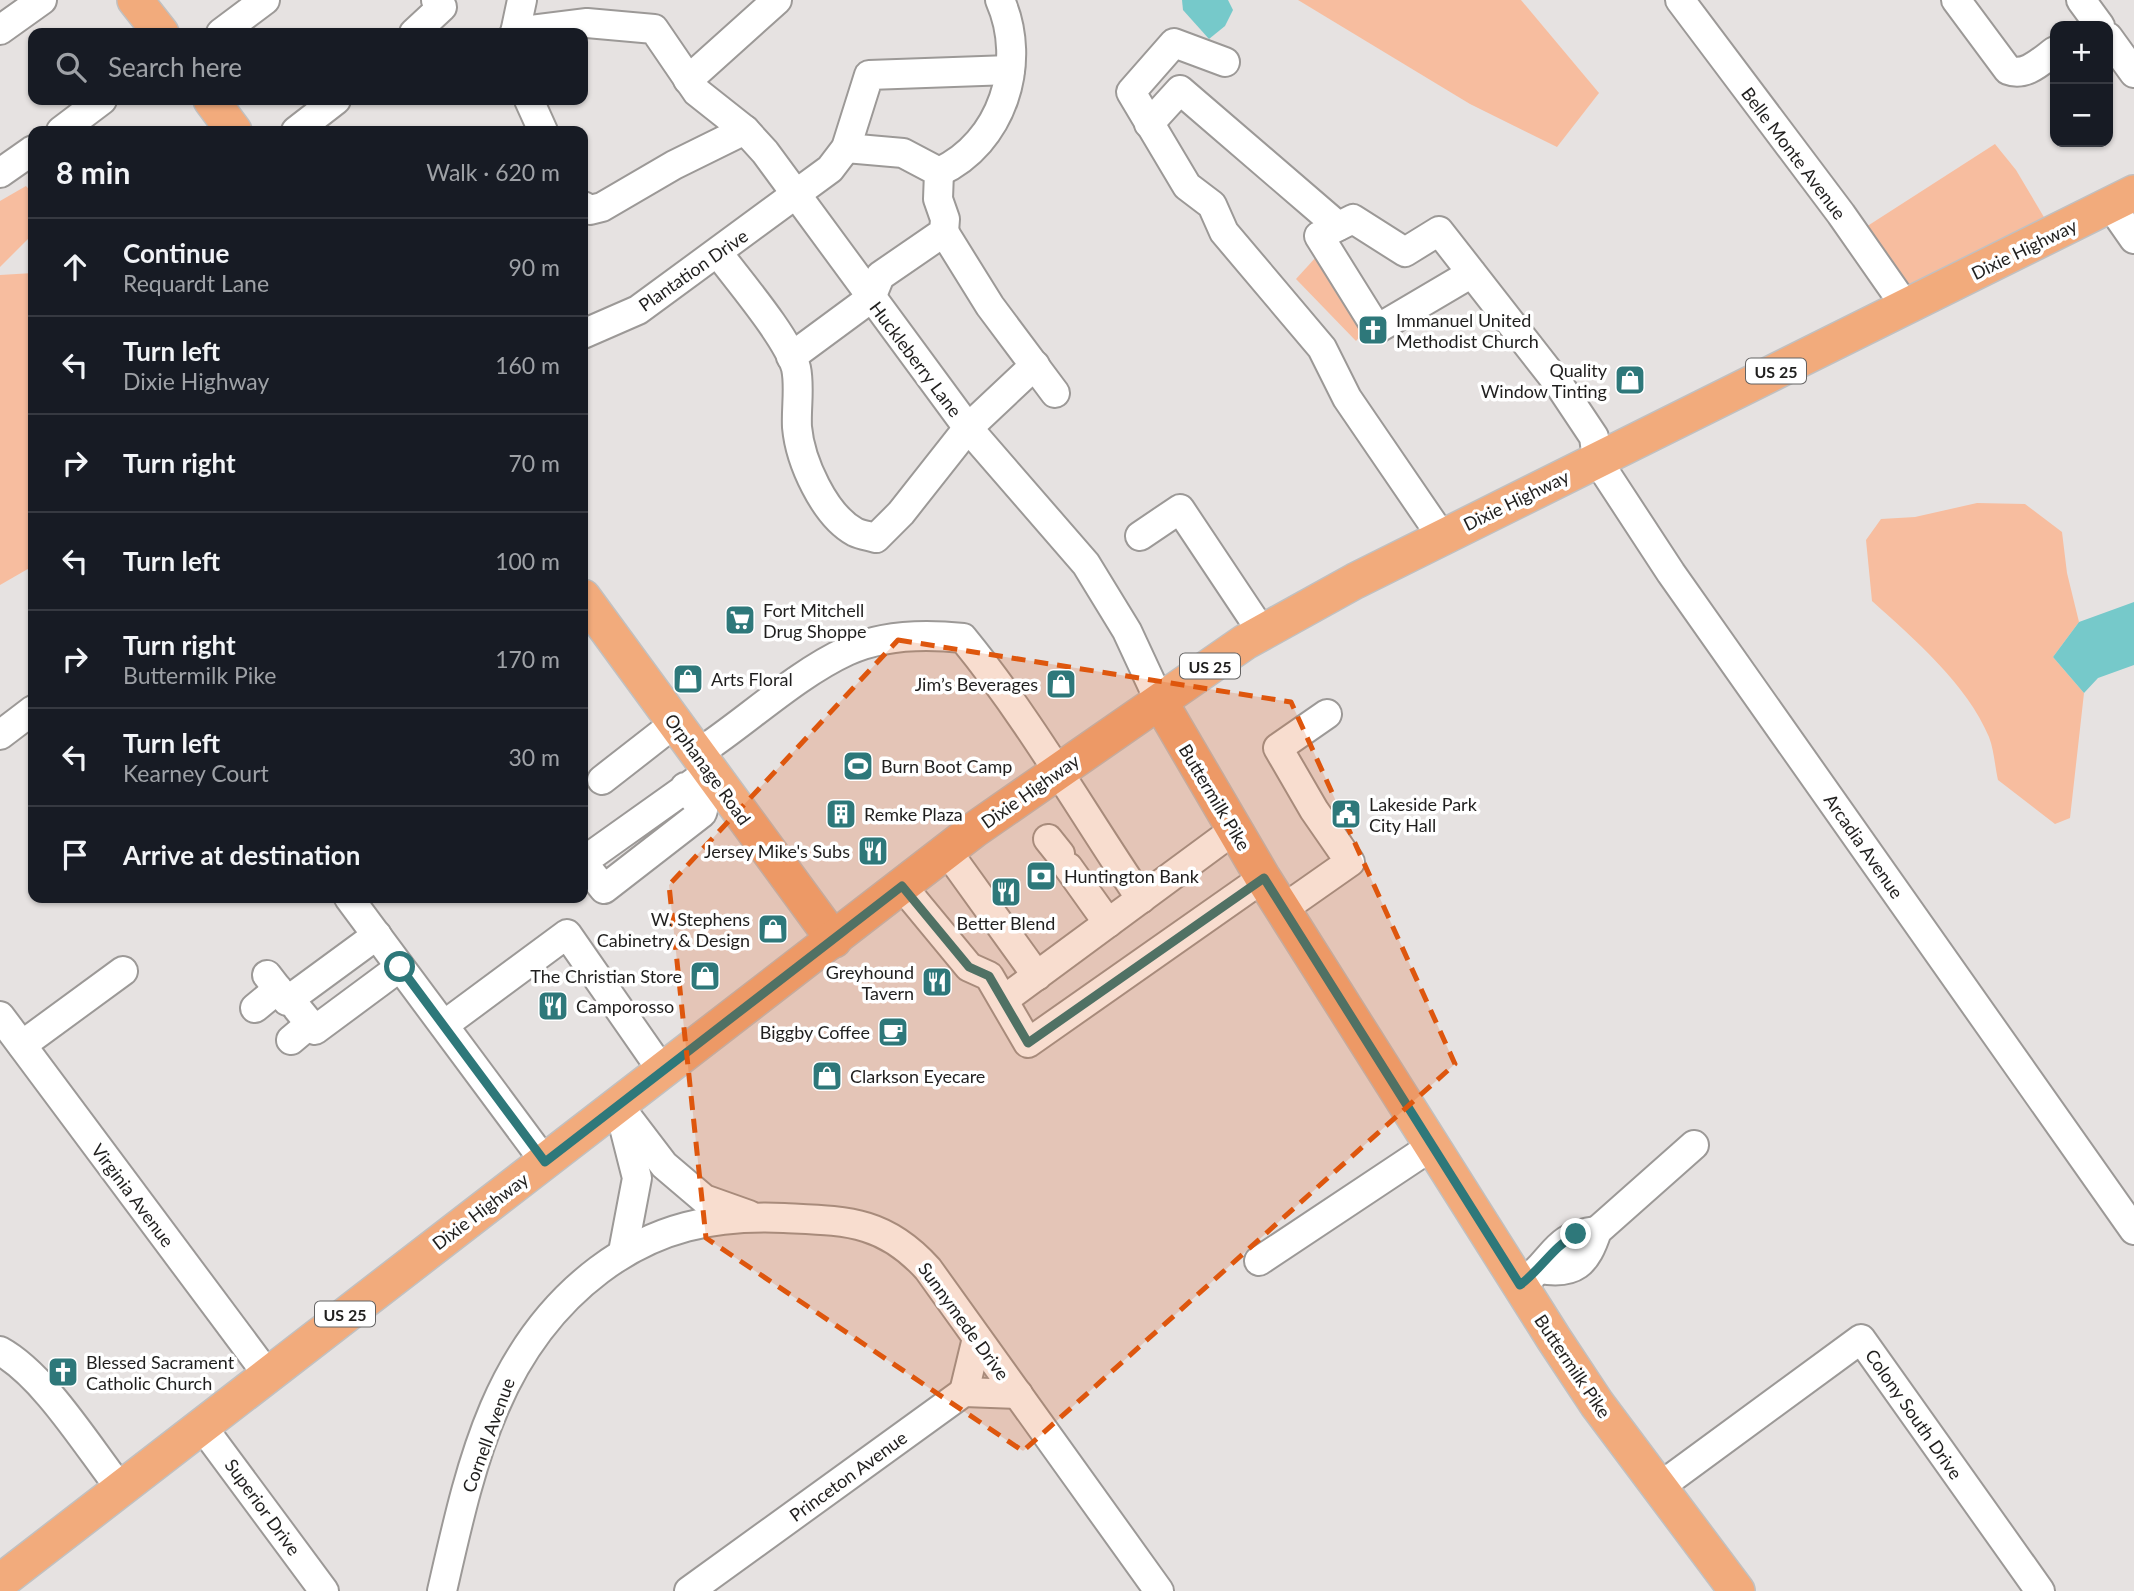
<!DOCTYPE html>
<meta charset="utf-8">
<style>
body{margin:0;font-family:Lato,sans-serif;background:#242831;color:#f1f3f6}
.controls{position:absolute;right:21px;top:21px;display:grid;overflow:hidden;border-radius:14px;box-shadow:0 2px 5px #0004}
.controls button{width:63px;height:63px;display:grid;place-items:center;padding:0;border:0;border-bottom:2px solid #363941;background:#171b24;color:#f1f3f6;font:35px sans-serif}
.stop{position:absolute;width:21px;height:21px;margin:-16px;border:5px solid #2e787a;border-radius:50%;background:#fff}
.stop.end{background:#2e787a;border-color:#fff;box-shadow:0 2px 7px #0008}
.list{margin:0;padding:0;list-style:none}
h2{display:flex;justify-content:space-between;align-items:center;height:91px;margin:0;padding:0 28px;font-size:30px}
h2 small{font-size:23px;font-weight:400;color:#9ea1a6}
.list li{display:grid;grid-template-columns:46px 1fr auto;gap:21px;align-items:center;box-sizing:border-box;height:98px;padding:0 28px;border-top:2px solid #363941}
.list b{display:block;font-size:26px;white-space:nowrap}
.list p{margin:0;font-size:23px;white-space:nowrap;color:#9ea1a6}
.list em{font-size:23px;font-style:normal;color:#9ea1a6}
.icon{flex:none;width:38px;height:38px;fill:none;stroke:currentColor;stroke-width:2;stroke-linecap:round;stroke-linejoin:round}
.map{position:relative;flex:none;width:2134px;height:1591px;overflow:hidden}
.search{position:absolute;background:#171b24;box-shadow:0 2px 5px #0004;left:28px;top:28px;width:560px;height:77px;display:flex;align-items:center;gap:18px;box-sizing:border-box;padding:0 24px;border-radius:14px;color:#9ea1a6;font-size:26px}
.panel{position:absolute;background:#171b24;box-shadow:0 2px 5px #0004;left:28px;top:126px;width:560px;height:777px;border-radius:14px}
.map>svg:first-child{display:block}
.green{fill:#f7bd9f}
.water{fill:#76c9ca}
.lines{fill:none;stroke-linecap:round;stroke-linejoin:round}
.minor-casing{stroke:#9c9997;stroke-width:32}
.major-casing{stroke:#c1c0c0;stroke-width:38}
.minor{stroke:#fff;stroke-width:28}
.major{stroke:#f2ab7c;stroke-width:35}
.route{stroke:#2e787a;stroke-width:9}
.marked{fill:#de560d;fill-opacity:0.2;stroke:#de560d;stroke-width:5;stroke-dasharray:14 9;stroke-linejoin:round}
.labels{text-anchor:middle;dominant-baseline:central;stroke-width:7;stroke-linejoin:round;paint-order:stroke}
.shield{fill:#fff;stroke:#636262;stroke-width:2}
.shield-label{font-size:16px;font-weight:bold;fill:#201f1e}
.street-label{font-size:18px;fill:#201f1e;stroke:#fff}
.poi-label{font-size:18px;fill:#201f1e;stroke:#fff;text-anchor:start}
</style>
<div class="map">
<svg width="2134" height="1591" viewBox="0 0 2134 1591">
<rect width="100%" height="100%" fill="#e6e2e1"/>
<!-- green -->
<g class="green">
<polygon points="1298,0 1521,0 1599,93 1557,147 1470,104"/>
<polygon points="1995,144 2016,170 2054,234 1906,307 1855,234"/>
<polygon points="26,186 33,194 33,234 0,267 0,201"/>
<polygon points="1317,256 1367,328 1356,341 1296,279"/>
<polygon points="33,273 33,566 0,585 0,275"/>
<path d="M1977,503L2025,504L2062,532L2067,573L2079,622L2053,657L2084,693L2070,818L2055,824L1998,780C1995,767 1994,750 1989,737C1967,684 1914,639 1872,601L1866,540L1881,519L1915,517Z"/>
</g>
<!-- water -->
<g class="water">
<polygon points="1182,0 1228,0 1233,10 1225,26 1209,39 1183,10"/>
<polygon points="2134,602 2134,665 2098,678 2084,693 2053,657 2079,622"/>
</g>
<g class="lines">
<!-- minor casing -->
<g class="minor-casing">
<g id="minor">
<polyline points="1680,0 1841,214 1906,307"/>
<path d="M1956,0L2008,70C2026,77 2041,61 2055,51"/>
<polyline points="2081,0 2100,26"/>
<polyline points="0,30 42,0"/>
<polyline points="515,32 587,23 654,29 697,92 745,130 765,152 968,428 1086,564 1127,631 1160,702"/>
<polyline points="221,33 265,0"/>
<polyline points="414,33 442,7 436,0"/>
<polyline points="515,33 522,0"/>
<polyline points="2108,37 2134,73"/>
<polyline points="1225,62 1174,43 1131,92 1187,186 1212,205 1224,232 1322,348 1347,398 1442,537"/>
<polyline points="688,80 777,0"/>
<polyline points="529,100 543,131"/>
<polyline points="1149,124 1180,90 1338,226"/>
<polyline points="61,131 102,100"/>
<polyline points="296,131 336,100"/>
<path d="M939,172C1002,143 1028,63 1000,0"/>
<polyline points="0,173 33,150"/>
<polyline points="583,206 590,210 602,207 674,165 745,130"/>
<polyline points="2111,206 2134,239"/>
<polyline points="944,232 990,306 1055,393"/>
<path d="M718,253C738,280 788,338 796,368C800,386 796,408 797,427C800,461 824,515 855,532C861,535 869,536 876,538L901,513L968,428L1035,365"/>
<polyline points="1472,273 1377,329 1319,236 1353,219 1405,252 1439,231 1560,386 1594,437 1597,460 1671,573 2134,1230"/>
<polyline points="583,334 638,310 830,169 846,148 869,75 1010,70"/>
<polyline points="791,357 871,298 880,276 944,232 945,219 938,199 939,172 903,153 846,148"/>
<polyline points="1140,536 1180,509 1262,632"/>
<polyline points="0,735 33,710"/>
<path d="M697,754C746,722 795,675 847,651C882,635 926,634 963,638C1030,720 1082,812 1141,899"/>
<polyline points="602,780 675,723"/>
<polyline points="685,787 703,810 702,813 604,889 584,864 585,860 710,771"/>
<polyline points="1048,839 1060,854"/>
<polyline points="947,851 1037,976"/>
<polyline points="1068,867 1108,923"/>
<polyline points="902,886 969,967 989,976 1028,1043 1263,878"/>
<polyline points="349,898 545,1162"/>
<polyline points="1283,909 1350,862 1314,810 1278,748 1327,714"/>
<polyline points="267,975 287,1001 377,935"/>
<polyline points="1005,999 1234,830"/>
<polyline points="255,1008 278,989"/>
<polyline points="297,1008 315,1030 400,967"/>
<polyline points="0,1016 267,1374"/>
<polyline points="444,1025 567,934 663,1072"/>
<polyline points="291,1040 310,1024"/>
<polyline points="22,1045 123,971"/>
<polyline points="619,1106 664,1165 704,1199 749,1215"/>
<polyline points="622,1119 637,1178 623,1252"/>
<polyline points="1259,1261 1432,1146"/>
<path d="M1540,1269C1575,1275 1586,1264 1597,1231L1694,1145"/>
<path d="M1528,1279C1556,1256 1555,1236 1597,1231"/>
<path d="M0,1351C44,1375 88,1447 120,1488"/>
<polyline points="964,1392 977,1338"/>
<polyline points="201,1425 324,1591"/>
<polyline points="1658,1488 1861,1339 2040,1591"/>
<path d="M442,1591C470,1469 494,1349 599,1270C656,1227 714,1215 784,1218C846,1221 884,1220 928,1269L1159,1591"/>
<polyline points="689,1591 964,1392 1018,1394"/>
</g>
</g>
<!-- major casing -->
<g class="major-casing">
<g id="major">
<polyline points="135,0 161,33"/>
<polyline points="211,100 234,131"/>
<polyline points="583,597 834,940"/>
<polyline points="1160,702 1263,878 1554,1339 1597,1404 1737,1591"/>
<polyline points="0,1582 974,830 1245,642 1355,581 2134,193"/>
</g>
</g>
<!-- minor -->
<use href="#minor" class="minor"/>
<!-- major -->
<use href="#major" class="major"/>
</g>
<g class="lines">
<!-- route -->
<path class="route" d="M400,967L545,1162L902,886L969,967L989,976L1028,1043L1264,878L1520,1285C1541,1269 1553,1247 1576,1234"/>
</g>
<!-- marked area -->
<path class="marked" d="M898,640L1291,702L1455,1064L1023,1451L706,1238L669,885Z"/>
<!-- icons -->
<defs>
<g id="church-square" transform="scale(1.575)"><rect x="-9" y="-9" width="18" height="18" rx="4" fill="#2e787a" stroke="#fff"/><path d="M-1.2-6h2.4v3.5h3.3v2.4h-3.3V6h-2.4V-.1h-3.3v-2.4h3.3Z" fill="#fff"/></g>
<g id="shop-square" transform="scale(1.575)"><rect x="-9" y="-9" width="18" height="18" rx="4" fill="#2e787a" stroke="#fff"/><path d="M-5-2.5h2.3a2.7 3.5 0 0 1 5.4 0H5L5.5 6h-11ZM-1.5-2.5h3a1.5 2.3 0 0 0-3 0Z" fill="#fff"/></g>
<g id="supermarket-square" transform="scale(1.575)"><rect x="-9" y="-9" width="18" height="18" rx="4" fill="#2e787a" stroke="#fff"/><path d="M-6-5.5h2.5l.6 2H6L4.5 2H-2.5L-4.4-4H-6ZM-1.5 3.2a1.3 1.3 0 1 0 .1 0ZM3 3.2a1.3 1.3 0 1 0 .1 0Z" fill="#fff"/></g>
<g id="stadium-square" transform="scale(1.575)"><rect x="-9" y="-9" width="18" height="18" rx="4" fill="#2e787a" stroke="#fff"/><path d="M0-5a6.5 5 0 1 0 0 10a6.5 5 0 1 0 0-10ZM-3.5-1.8h7v3.6h-7Z" fill="#fff"/></g>
<g id="building-square" transform="scale(1.575)"><rect x="-9" y="-9" width="18" height="18" rx="4" fill="#2e787a" stroke="#fff"/><path d="M-4-6H4V6H1V3H-1V6H-4ZM-2.5-4.3h1.7v1.8h-1.7ZM.8-4.3h1.7v1.8H.8ZM-2.5-1h1.7V.8h-1.7ZM.8-1h1.7V.8H.8Z" fill="#fff"/></g>
<g id="civic-square" transform="scale(1.575)"><rect x="-9" y="-9" width="18" height="18" rx="4" fill="#2e787a" stroke="#fff"/><path d="M-.6-6.5H3V-4.5H.6V-3L4-1V1h2V6H-6V1h2V-1L-.6-3ZM-1.2 2.5V6h2.4V2.5Z" fill="#fff"/></g>
<g id="restaurant-square" transform="scale(1.575)"><rect x="-9" y="-9" width="18" height="18" rx="4" fill="#2e787a" stroke="#fff"/><path d="M-5-6h1v4h1v-4h1v4h1v-4h1v5L-1.5 .5V6h-2V.5L-5-1ZM5-6V6H3V1.5H1.5Q1.5-4 5-6Z" fill="#fff"/></g>
<g id="bank-square" transform="scale(1.575)"><rect x="-9" y="-9" width="18" height="18" rx="4" fill="#2e787a" stroke="#fff"/><path d="M-6-4H6V4H-6ZM0-2.3a2.3 2.3 0 1 0 0 4.6a2.3 2.3 0 1 0 0-4.6Z" fill="#fff"/></g>
<g id="cafe-square" transform="scale(1.575)"><rect x="-9" y="-9" width="18" height="18" rx="4" fill="#2e787a" stroke="#fff"/><path d="M-5.5-4.5H6V0H3Q3 3.5 0 3.5H-2.5Q-5.5 3.5-5.5 0ZM3-3.2v2h1.7v-2ZM-6 4.5H4V6H-6Z" fill="#fff"/></g>
</defs>
<g fill-rule="evenodd">
<use href="#church-square" x="1373" y="330"/>
<use href="#shop-square" x="1630" y="380"/>
<use href="#supermarket-square" x="740" y="620"/>
<use href="#shop-square" x="688" y="679"/>
<use href="#shop-square" x="1061" y="684"/>
<use href="#stadium-square" x="858" y="766"/>
<use href="#building-square" x="841" y="814"/>
<use href="#civic-square" x="1346" y="814"/>
<use href="#restaurant-square" x="873" y="851"/>
<use href="#bank-square" x="1041" y="876"/>
<use href="#restaurant-square" x="1006" y="892"/>
<use href="#shop-square" x="773" y="929"/>
<use href="#shop-square" x="705" y="976"/>
<use href="#restaurant-square" x="937" y="982"/>
<use href="#restaurant-square" x="553" y="1006"/>
<use href="#cafe-square" x="893" y="1032"/>
<use href="#shop-square" x="827" y="1076"/>
<use href="#church-square" x="63" y="1372"/>
</g>
<g class="labels">
<!-- shield labels -->
<g class="shield">
<rect x="1746" y="358.5" width="60" height="25" rx="5"/>
<rect x="1180" y="653.5" width="60" height="25" rx="5"/>
<rect x="315" y="1301.5" width="60" height="25" rx="5"/>
</g>
<g class="shield-label">
<text x="1776" y="371">US 25</text>
<text x="1210" y="666">US 25</text>
<text x="345" y="1314">US 25</text>
</g>
<!-- street labels -->
<g class="street-label">
<text transform="translate(1794 153) rotate(53)">Belle Monte Avenue</text>
<text transform="translate(2024 249) rotate(-26)">Dixie Highway</text>
<text transform="translate(693 270) rotate(-35)">Plantation Drive</text>
<text transform="translate(916 359) rotate(53)">Huckleberry Lane</text>
<text transform="translate(1516 500) rotate(-26)">Dixie Highway</text>
<text transform="translate(708 769) rotate(54)">Orphanage Road</text>
<text transform="translate(1030 791) rotate(-35)">Dixie Highway</text>
<text transform="translate(1215 797) rotate(59)">Buttermilk Pike</text>
<text transform="translate(1864 846) rotate(55)">Arcadia Avenue</text>
<text transform="translate(133 1195) rotate(53)">Virginia Avenue</text>
<text transform="translate(480 1211) rotate(-37)">Dixie Highway</text>
<text transform="translate(964 1321) rotate(54)">Sunnymede Drive</text>
<text transform="translate(1573 1366) rotate(56)">Buttermilk Pike</text>
<text transform="translate(1914 1414) rotate(55)">Colony South Drive</text>
<text transform="translate(488 1435) rotate(-70)">Cornell Avenue</text>
<text transform="translate(848 1476) rotate(-36)">Princeton Avenue</text>
<text transform="translate(263 1507) rotate(54)">Superior Drive</text>
</g>
<!-- poi labels -->
<g class="poi-label">
<text x="1396" y="320">Immanuel United<tspan x="1396" dy="21">Methodist Church</tspan></text>
<text x="1607" y="370" text-anchor="end">Quality<tspan x="1607" dy="21">Window Tinting</tspan></text>
<text x="763" y="610">Fort Mitchell<tspan x="763" dy="21">Drug Shoppe</tspan></text>
<text x="711" y="679">Arts Floral</text>
<text x="1038" y="684" text-anchor="end">Jim’s Beverages</text>
<text x="881" y="766">Burn Boot Camp</text>
<text x="1369" y="804">Lakeside Park<tspan x="1369" dy="21">City Hall</tspan></text>
<text x="864" y="814">Remke Plaza</text>
<text x="850" y="851" text-anchor="end">Jersey Mike's Subs</text>
<text x="1064" y="876">Huntington Bank</text>
<text x="750" y="919" text-anchor="end">W. Stephens<tspan x="750" dy="21">Cabinetry &amp; Design</tspan></text>
<text x="1006" y="923" text-anchor="middle">Better Blend</text>
<text x="914" y="972" text-anchor="end">Greyhound<tspan x="914" dy="21">Tavern</tspan></text>
<text x="682" y="976" text-anchor="end">The Christian Store</text>
<text x="576" y="1006">Camporosso</text>
<text x="870" y="1032" text-anchor="end">Biggby Coffee</text>
<text x="850" y="1076">Clarkson Eyecare</text>
<text x="86" y="1362">Blessed Sacrament<tspan x="86" dy="21">Catholic Church</tspan></text>
</g>
</g>
</svg>
<div class="controls">
<button>+</button>
<button>−</button>
</div>
<div class="stop" style="left:400px;top:967px"></div>
<div class="stop end" style="left:1576px;top:1234px"></div>
<div class="search"><svg class="icon" aria-label="search" viewBox="0 0 24 24"><circle cx="10" cy="10" r="6"/><path d="M15 15l6 6"/></svg>Search here</div>
<section class="panel">
<h2>8 min<small>Walk · 620 m</small></h2>
<ul class="list">
<li><svg class="icon" aria-label="ahead" viewBox="0 0 24 24"><path d="M12 20V5M6 11l6-6 6 6"/></svg><div><b>Continue</b><p>Requardt Lane</p></div><em>90 m</em></li>
<li><svg class="icon" aria-label="left" viewBox="0 0 24 24"><path d="M17 20v-9H6M10 6l-5 5 5 5"/></svg><div><b>Turn left</b><p>Dixie Highway</p></div><em>160 m</em></li>
<li><svg class="icon" aria-label="right" viewBox="0 0 24 24"><path d="M7 20v-9h11M14 6l5 5-5 5"/></svg><div><b>Turn right</b></div><em>70 m</em></li>
<li><svg class="icon" aria-label="left" viewBox="0 0 24 24"><path d="M17 20v-9H6M10 6l-5 5 5 5"/></svg><div><b>Turn left</b></div><em>100 m</em></li>
<li><svg class="icon" aria-label="right" viewBox="0 0 24 24"><path d="M7 20v-9h11M14 6l5 5-5 5"/></svg><div><b>Turn right</b><p>Buttermilk Pike</p></div><em>170 m</em></li>
<li><svg class="icon" aria-label="left" viewBox="0 0 24 24"><path d="M17 20v-9H6M10 6l-5 5 5 5"/></svg><div><b>Turn left</b><p>Kearney Court</p></div><em>30 m</em></li>
<li><svg class="icon" aria-label="arrive" viewBox="0 0 24 24"><path d="M6 21V4h12l-3 4 3 4H6"/></svg><div><b>Arrive at destination</b></div></li>
</ul>
</section>
</div>
